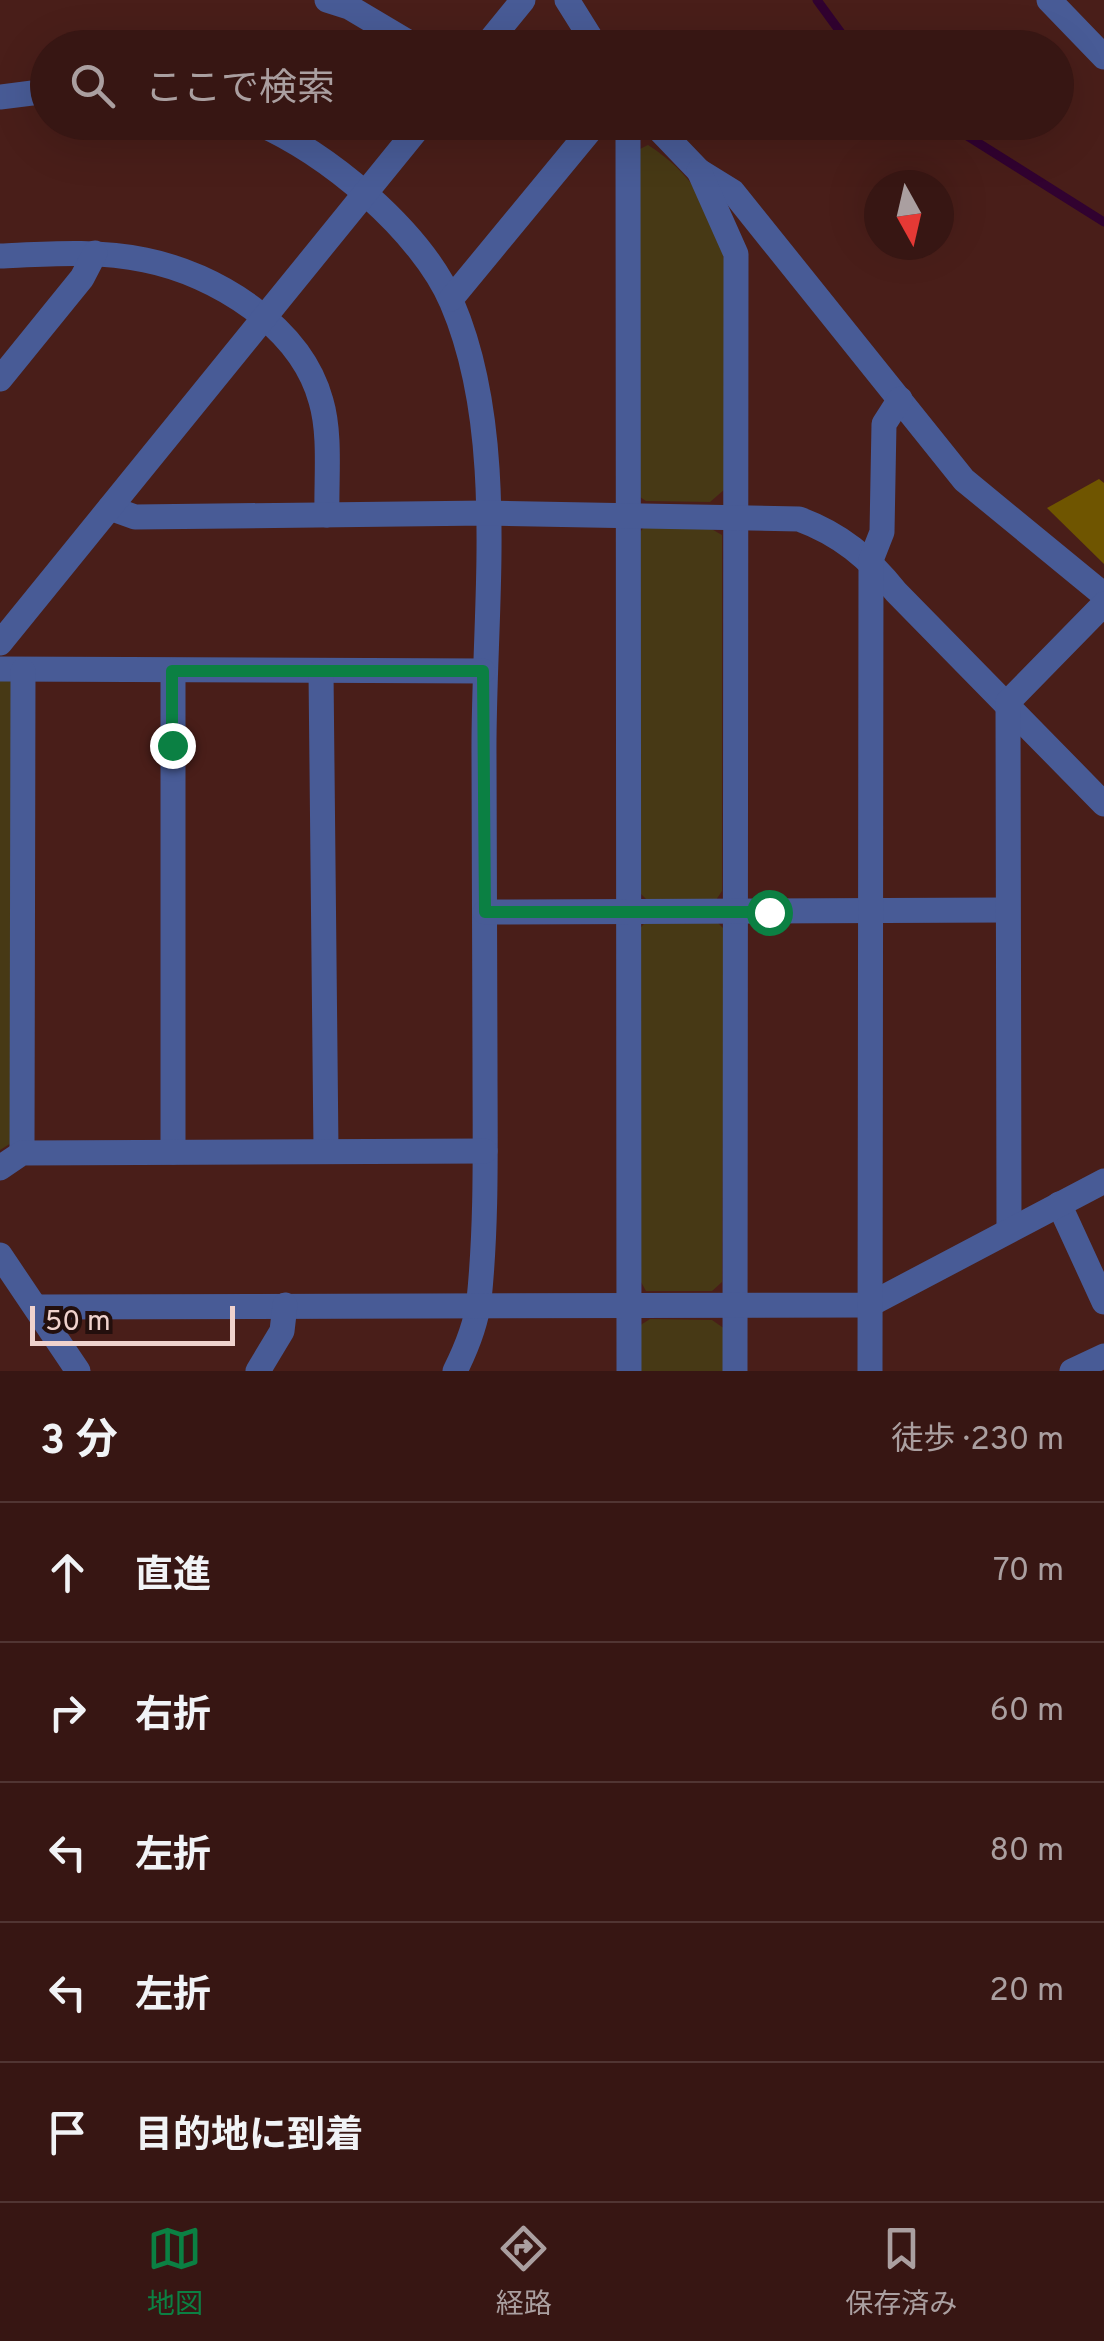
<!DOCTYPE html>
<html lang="ja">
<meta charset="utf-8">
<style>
body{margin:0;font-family:Overpass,"Noto Sans JP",sans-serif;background:#3e1f1c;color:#f1f3f6}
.compass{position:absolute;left:864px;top:170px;width:90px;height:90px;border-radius:50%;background:#371613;box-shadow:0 10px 40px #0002;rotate:172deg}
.scale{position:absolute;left:30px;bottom:25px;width:205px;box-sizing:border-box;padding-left:10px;border:5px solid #efd2cd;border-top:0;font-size:28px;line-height:35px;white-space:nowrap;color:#efd2cd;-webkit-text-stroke:8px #230f0d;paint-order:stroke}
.stop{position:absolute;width:30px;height:30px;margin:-22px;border:8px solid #0b8043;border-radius:50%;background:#fff}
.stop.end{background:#0b8043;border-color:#fff;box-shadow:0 2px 10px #0008}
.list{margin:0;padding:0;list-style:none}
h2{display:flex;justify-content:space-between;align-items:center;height:130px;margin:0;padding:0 40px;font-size:42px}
h2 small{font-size:32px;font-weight:400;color:#aa9fa0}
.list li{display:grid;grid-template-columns:65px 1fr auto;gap:30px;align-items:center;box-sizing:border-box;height:140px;padding:0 40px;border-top:2px solid #513533}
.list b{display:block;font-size:38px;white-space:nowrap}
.list em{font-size:32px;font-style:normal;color:#aa9fa0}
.icon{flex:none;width:55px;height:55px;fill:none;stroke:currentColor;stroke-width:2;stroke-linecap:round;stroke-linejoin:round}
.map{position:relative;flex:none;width:1104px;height:1371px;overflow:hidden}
.search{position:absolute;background:#371613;box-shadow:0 10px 40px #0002;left:30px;right:30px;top:30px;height:110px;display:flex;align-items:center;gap:25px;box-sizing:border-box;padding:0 35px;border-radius:55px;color:#aa9fa0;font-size:38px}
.sheet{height:830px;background:#371613}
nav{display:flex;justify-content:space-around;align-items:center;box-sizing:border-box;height:140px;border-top:2px solid #513533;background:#371613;font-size:28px;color:#aa9fa0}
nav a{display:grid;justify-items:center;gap:5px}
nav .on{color:#0b8043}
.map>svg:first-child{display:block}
.green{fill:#473915}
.forest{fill:#6f5500}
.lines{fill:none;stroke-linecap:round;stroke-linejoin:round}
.stream{stroke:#310230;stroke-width:9}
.minor{stroke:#485b96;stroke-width:25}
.tertiary{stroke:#485b96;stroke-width:25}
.route{stroke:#0b8043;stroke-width:12}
</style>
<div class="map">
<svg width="1104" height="1371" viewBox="0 0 1104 1371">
<rect width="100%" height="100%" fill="#491e19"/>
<!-- green -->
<g class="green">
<path d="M648,145C694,174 719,217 726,271L725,489L710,502L646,501L634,493L636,151Z"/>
<polygon points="645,526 708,527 722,535 722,891 716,900 647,900 638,891 637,536"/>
<polygon points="5,678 13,683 16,1140 0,1150 0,679"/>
<polygon points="713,918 724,929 722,1282 712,1291 646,1291 641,1282 638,931 647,920"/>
<polygon points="650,1319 712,1320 725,1329 725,1371 639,1371 639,1326"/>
</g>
<!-- forest -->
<polygon class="forest" points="1099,479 1104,483 1104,564 1047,508"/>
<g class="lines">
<!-- stream -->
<g class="stream">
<polyline points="817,0 852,48"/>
<polyline points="945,122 1104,222"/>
</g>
<!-- minor -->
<g class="minor">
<polyline points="327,0 349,7 418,48"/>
<polyline points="567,0 597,48"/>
<polyline points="1049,0 1104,57"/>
<polyline points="484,48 523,0"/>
<polyline points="0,97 48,91"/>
<path d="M255,122C326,151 422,232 452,303C509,436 483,613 484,754C484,858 485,961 485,1065C485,1143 487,1222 479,1300C476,1325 466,1349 455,1371"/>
<polyline points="628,122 629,1371"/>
<polyline points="652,122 699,171 733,192 964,480 1104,595"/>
<polyline points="699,171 736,254 735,1371"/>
<path d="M0,256C48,254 97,250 145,260C216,274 301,327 321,401C331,435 326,479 327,515"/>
<polyline points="451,299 597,122"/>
<polyline points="0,379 82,278 95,253"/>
<path d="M110,508L135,517L487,513L799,519C840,534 869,558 896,592L1104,804"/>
<polyline points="0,643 423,122"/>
<polyline points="0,669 483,671"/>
<polyline points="173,671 173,1152"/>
<polyline points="321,672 326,1150"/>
<polyline points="485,912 1006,910"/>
<polyline points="22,1153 23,671"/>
<polyline points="0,1168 22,1153 485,1151"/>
<polyline points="1059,1204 1104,1302"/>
<polyline points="1009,1230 1008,702 1104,604"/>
<polyline points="36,1307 869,1305 1104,1181"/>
<polyline points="258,1371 282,1331 285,1305"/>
<polyline points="870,1371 871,560 882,532 884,424 900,399"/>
<polyline points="1072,1371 1104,1356"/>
</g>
<!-- tertiary -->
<polyline class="tertiary" points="0,1255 78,1371"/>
</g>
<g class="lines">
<!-- route -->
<polyline class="route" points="172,745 172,671 483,671 485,912 769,912"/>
</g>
</svg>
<svg class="compass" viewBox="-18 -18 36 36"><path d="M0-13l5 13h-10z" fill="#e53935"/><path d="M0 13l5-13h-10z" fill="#aa9fa0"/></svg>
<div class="scale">50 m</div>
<div class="stop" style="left:769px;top:912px"></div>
<div class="stop end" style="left:172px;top:745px"></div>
<div class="search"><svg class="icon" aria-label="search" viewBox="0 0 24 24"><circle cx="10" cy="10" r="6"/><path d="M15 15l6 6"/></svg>ここで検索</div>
</div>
<section class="sheet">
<h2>3 分<small>徒歩 · 230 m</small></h2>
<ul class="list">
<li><svg class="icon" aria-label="ahead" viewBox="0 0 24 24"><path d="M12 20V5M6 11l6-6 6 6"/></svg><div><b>直進</b></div><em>70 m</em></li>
<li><svg class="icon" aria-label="right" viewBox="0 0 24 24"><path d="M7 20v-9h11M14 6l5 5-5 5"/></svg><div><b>右折</b></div><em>60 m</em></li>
<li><svg class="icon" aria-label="left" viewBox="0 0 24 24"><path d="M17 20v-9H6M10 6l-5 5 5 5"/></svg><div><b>左折</b></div><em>80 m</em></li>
<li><svg class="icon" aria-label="left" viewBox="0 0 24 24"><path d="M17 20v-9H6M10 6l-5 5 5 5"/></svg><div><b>左折</b></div><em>20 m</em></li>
<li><svg class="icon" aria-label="arrive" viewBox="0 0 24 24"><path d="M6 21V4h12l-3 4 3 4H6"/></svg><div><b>目的地に到着</b></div></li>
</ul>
</section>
<nav>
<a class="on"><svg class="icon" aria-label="map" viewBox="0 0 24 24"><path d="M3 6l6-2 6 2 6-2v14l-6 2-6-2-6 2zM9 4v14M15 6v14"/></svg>地図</a>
<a><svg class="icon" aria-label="directions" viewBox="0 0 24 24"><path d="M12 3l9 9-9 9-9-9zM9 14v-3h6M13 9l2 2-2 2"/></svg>経路</a>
<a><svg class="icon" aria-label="saved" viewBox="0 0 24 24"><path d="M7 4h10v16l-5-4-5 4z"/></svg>保存済み</a>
</nav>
